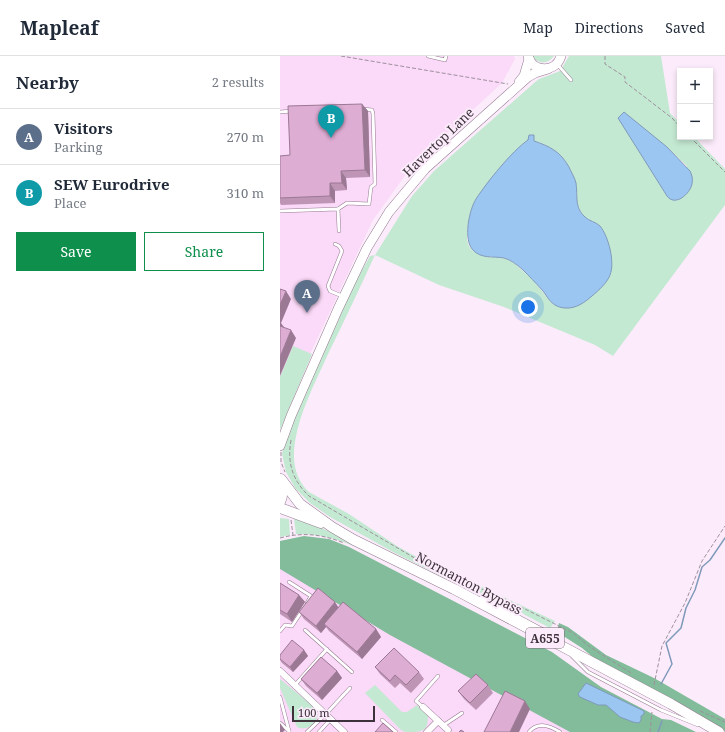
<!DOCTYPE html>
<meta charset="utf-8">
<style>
body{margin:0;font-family:"Noto Serif",serif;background:#f2f2f3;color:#1f2937}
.controls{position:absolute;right:12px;top:12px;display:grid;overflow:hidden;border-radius:0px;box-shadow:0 2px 6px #0003}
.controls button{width:36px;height:36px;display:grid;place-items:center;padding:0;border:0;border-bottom:1px solid #e0e1e3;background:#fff;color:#1f2937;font:20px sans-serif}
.scale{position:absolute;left:12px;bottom:10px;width:83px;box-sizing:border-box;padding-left:4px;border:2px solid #3d323b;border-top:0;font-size:11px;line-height:14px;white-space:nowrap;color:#3d323b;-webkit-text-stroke:3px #fcecfb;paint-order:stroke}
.you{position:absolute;left:248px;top:251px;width:14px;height:14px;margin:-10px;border:3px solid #fff;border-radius:50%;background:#1a73e8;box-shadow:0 0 0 6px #1a73e833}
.badge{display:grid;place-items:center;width:26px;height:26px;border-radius:50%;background:#0e8f4c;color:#fff;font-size:13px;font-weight:700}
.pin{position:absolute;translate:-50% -33px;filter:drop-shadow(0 1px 2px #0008)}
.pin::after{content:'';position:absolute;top:21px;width:14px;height:12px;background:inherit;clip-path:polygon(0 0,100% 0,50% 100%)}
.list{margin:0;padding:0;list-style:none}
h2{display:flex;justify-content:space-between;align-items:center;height:52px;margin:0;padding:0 16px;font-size:17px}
h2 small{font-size:13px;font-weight:400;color:#747a83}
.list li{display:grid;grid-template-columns:26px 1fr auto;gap:12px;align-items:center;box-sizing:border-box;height:56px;padding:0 16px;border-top:1px solid #e0e1e3}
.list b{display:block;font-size:15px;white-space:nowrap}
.list p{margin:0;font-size:13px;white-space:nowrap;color:#747a83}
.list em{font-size:13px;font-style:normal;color:#747a83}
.actions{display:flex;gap:8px;padding:12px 16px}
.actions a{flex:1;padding:9px 0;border:1px solid #0e8f4c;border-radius:0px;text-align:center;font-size:14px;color:#0e8f4c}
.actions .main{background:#0e8f4c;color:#fff}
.map{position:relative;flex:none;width:445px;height:676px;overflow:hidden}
header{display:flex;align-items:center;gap:24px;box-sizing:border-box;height:56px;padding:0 20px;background:#fff;border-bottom:1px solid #e0e1e3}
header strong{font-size:19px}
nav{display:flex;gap:22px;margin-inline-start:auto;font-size:14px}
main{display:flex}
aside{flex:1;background:#fff}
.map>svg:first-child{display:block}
.built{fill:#fbd9f8}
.green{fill:#c4e9d2;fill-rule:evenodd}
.forest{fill:#82bc9a}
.water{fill:#9cc6f2;stroke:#809abb}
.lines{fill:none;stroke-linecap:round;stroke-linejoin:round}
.stream{stroke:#809abb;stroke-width:1.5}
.service-casing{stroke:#947b91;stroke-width:4}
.minor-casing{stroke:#947b91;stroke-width:7}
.secondary-casing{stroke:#947b91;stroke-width:10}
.primary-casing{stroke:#947b91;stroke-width:11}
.path{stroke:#9d909c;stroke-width:1;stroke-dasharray:4 2;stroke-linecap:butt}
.service{stroke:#fff;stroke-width:3}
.minor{stroke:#fff;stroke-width:6}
.secondary{stroke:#fff;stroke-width:9}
.primary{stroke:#fff;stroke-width:10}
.wall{fill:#bf95b6}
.shaded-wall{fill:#9b7994}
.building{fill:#deadd4;stroke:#9b7994}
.labels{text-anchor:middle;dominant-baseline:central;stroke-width:4;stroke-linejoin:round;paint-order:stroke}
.shield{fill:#fcecfb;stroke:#766a75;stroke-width:1}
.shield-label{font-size:12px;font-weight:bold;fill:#3d323b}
.street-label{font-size:13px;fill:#3d323b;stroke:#fcecfb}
</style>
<header>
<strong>Mapleaf</strong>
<nav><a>Map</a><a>Directions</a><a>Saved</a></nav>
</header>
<main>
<aside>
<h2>Nearby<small>2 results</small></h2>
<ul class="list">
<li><span class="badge" style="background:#5c6f8a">A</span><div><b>Visitors</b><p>Parking</p></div><em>270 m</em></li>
<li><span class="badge" style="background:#0f9aa8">B</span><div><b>SEW Eurodrive</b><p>Place</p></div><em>310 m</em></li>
</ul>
<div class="actions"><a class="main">Save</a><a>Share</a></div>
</aside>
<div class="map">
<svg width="445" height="676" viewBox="0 0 445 676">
<rect width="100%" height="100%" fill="#fcecfb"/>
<!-- built -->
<g class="built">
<polygon points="0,0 234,0 235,3 222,27 132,110 93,164 0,362"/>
<polygon points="0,511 292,676 0,676"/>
</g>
<!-- green -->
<g class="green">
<path d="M252,0H274C268,8 259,9 252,0Z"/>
<path d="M289,0H381L390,57L400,67V81H414L445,113V149L333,300L315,289L224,251L159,229L95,199C80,231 65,264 49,296C35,327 14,366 14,400C14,414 19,427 29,436L69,458L117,490L133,499L275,565L270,572L245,559L234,551L217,545L173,526L113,496L50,461L30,447L15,432L6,416L2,398L5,386L20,348L73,230L90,200L95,199L132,140L154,115L254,27L259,23L280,15ZM248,84C271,87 290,104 295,127C298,137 295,147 301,156C306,164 314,165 321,171L331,213L330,220L317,235L301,248L294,251L270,245L253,224L234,207L226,203L215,201H207L193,195L189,190L187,183L188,168L196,143L227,105ZM387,91L407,110V136L396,145Z"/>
<polygon points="13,290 32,298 0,374 0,321"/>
<polygon points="0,462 9,463 10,479 0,481"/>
<path d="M14,463C38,467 60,482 82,493C59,484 41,477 16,478Z"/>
<path d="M0,623L33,650C33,650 37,655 37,655C40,667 26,676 17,671L0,632Z"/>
<path d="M95,629L122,656H127L137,649L148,659C148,673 145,676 131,676C127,676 124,676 121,674L85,637Z"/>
</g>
<!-- forest -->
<g class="forest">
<polygon points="24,480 49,483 69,491 272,596 321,631 382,663 391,664 416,676 290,676 110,579 0,513 0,485"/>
<polygon points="279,567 288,571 326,599 374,622 445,663 445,675 314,602 302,592 277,576"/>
</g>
<!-- water -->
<g class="water">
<path d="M344,56L387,91L410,115C412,119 413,123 412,128C410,138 395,151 387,140L338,62Z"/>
<path d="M249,79H254V85C269,90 280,95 289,111C291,116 295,122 296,127C298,140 294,151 305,161C309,165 316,166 320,170C329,181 335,207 330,219C327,227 319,234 312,240C305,246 296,253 285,252C283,252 279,251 277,250C270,247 267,240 263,235C256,227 249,220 242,213C236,208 231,204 224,202C213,200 201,203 193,194C183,184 189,154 196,143C207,126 232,95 248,84Z"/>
<polygon points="306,627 364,655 364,658 361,660 361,664 359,667 353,666 340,661 326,649 318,649 300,641 298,638"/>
</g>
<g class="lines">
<!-- stream -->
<g class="stream">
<polyline points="381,628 392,608 386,587 401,572 406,552 415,534 422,511 430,504 445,482"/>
<polyline points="378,676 382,665"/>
</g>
<!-- service casing -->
<g class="service-casing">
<g id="service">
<polyline points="148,0 165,4 166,0"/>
<polyline points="277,8 291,24"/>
<polyline points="0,56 12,55"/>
<polyline points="58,153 67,147 89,148 91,131 95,128 93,58 92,54 82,53"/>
<polyline points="0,155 58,153 59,175"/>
<polyline points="55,188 59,190 62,195 48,230 50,235 62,240"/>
<polyline points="9,526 31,540 27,547"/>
<polyline points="201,542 211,546 271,578 275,582"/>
<polyline points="25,574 72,616"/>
<polyline points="0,575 5,569 12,570 22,555"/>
<polyline points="292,600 308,616 381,654 418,669"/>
<polyline points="15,629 47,593"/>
<polyline points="0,641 9,675"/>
<polyline points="143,651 136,645 158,620"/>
<polyline points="102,664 116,676"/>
<polyline points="0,667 9,675"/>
<polyline points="164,669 182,657"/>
<polyline points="27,676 45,659 70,632"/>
<polyline points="39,676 50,664"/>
<path d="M249,676C258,665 270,670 280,676"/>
</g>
</g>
<!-- minor casing -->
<g class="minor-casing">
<g id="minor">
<polyline points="0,615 64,676"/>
<polyline points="143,651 168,674"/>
<polyline points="147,676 158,665"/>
</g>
</g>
<!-- secondary casing -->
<g class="secondary-casing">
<g id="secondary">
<path d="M248,0C253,17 276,17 281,0"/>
<polyline points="239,26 244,20 249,3"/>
<polyline points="0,390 11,360 58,253 87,192 109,156 145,113 248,21 255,17 268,13"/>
</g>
</g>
<!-- primary casing -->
<g class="primary-casing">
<g id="primary">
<polyline points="1,423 20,448 52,471 74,484 174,533 391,648 439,676"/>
<path d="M0,446C4,438 2,432 1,424"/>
<polyline points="0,452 41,467"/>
</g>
</g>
<!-- path -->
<g class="path">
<polyline points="61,0 228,28"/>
<polyline points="325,0 325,8 345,21 345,26 392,62 400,71"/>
<polyline points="410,81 445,116"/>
<path d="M11,384C7,406 12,424 29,440L138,504L162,516L225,543L293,577L310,591L351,617"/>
<polyline points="1,396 1,406 5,416"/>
<polyline points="11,464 13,479"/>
<path d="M0,482C22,476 42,478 64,487"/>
<polyline points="374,629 382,590 405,547 422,505 445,470"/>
<polyline points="420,655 445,666"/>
<polyline points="370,676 372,656"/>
</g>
<!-- service -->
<use href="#service" class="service"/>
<!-- minor -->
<use href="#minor" class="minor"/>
<!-- secondary -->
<use href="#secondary" class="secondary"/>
<!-- primary -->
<use href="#primary" class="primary"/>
</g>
<!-- wall -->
<g class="wall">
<polygon points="82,48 88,55 90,121 66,122 67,134 55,135 55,147 1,149 0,147 0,100 10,99"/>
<polygon points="0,527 19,539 25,546 12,566 0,558"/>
<polygon points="58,551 96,573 101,581 82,603 49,575 46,571 41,577 24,563 19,556"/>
<polygon points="24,594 28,600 13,616 2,607 0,604 0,599"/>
<polygon points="95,611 139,616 144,623 131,637 120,627 115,632 100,618"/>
<polygon points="57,615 62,622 42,644 26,630 21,623"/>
<polygon points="208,629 213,637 196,654 184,643 178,635"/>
</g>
<!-- shaded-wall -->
<g class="shaded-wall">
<polygon points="82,48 88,55 90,121 85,114"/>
<polygon points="61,115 66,122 67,134 62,127"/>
<polygon points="50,127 55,135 55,147 50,140"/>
<polygon points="6,235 11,243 1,267 6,274 0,270 0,249"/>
<polygon points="11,274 16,282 0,320 0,301"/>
<polygon points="19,539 25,546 12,566 7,558"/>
<polygon points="55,546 60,554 44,568 46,571 41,577 36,570"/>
<polygon points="96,573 101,581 82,603 77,596"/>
<polygon points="24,594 28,600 13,616 10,611"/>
<polygon points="57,615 62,622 42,644 37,637"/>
<polygon points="245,645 250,653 239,676 230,676"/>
<polygon points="0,667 5,674 3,676 0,676"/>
</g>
<!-- building -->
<g class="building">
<polygon points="82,48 85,114 61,115 62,127 50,127 50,140 0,142 0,100 10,99 8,50"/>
<polygon points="0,233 6,235 0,249"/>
<polygon points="0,270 11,274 0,301"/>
<polygon points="0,527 19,539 7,558 0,554"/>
<polygon points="38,532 55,546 36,570 19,556"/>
<polygon points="63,546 96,573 77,596 44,568"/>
<polygon points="12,584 24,594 10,611 0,603 0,599"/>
<polygon points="114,592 139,616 126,629 115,619 110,625 95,611"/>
<polygon points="41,601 57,615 37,637 21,623"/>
<polygon points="196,618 208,629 190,647 178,635"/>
<polygon points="225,635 245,645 230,676 204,676"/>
<polygon points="103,667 113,676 95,676"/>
<polygon points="181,674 184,676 179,676"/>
</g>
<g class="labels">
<!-- shield labels -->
<rect class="shield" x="246" y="572" width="38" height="20" rx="3"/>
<g class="shield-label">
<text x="265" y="582">A655</text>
</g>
<!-- street labels -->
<g class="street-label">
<text transform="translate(158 86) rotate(-44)">Havertop Lane</text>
<text transform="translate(189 527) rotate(28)">Normanton Bypass</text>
</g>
</g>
</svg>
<div class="controls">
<button>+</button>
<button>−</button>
</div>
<div class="scale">100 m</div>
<div class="you"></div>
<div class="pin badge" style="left:27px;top:257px;background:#5c6f8a">A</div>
<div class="pin badge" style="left:51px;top:82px;background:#0f9aa8">B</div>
</div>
</main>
